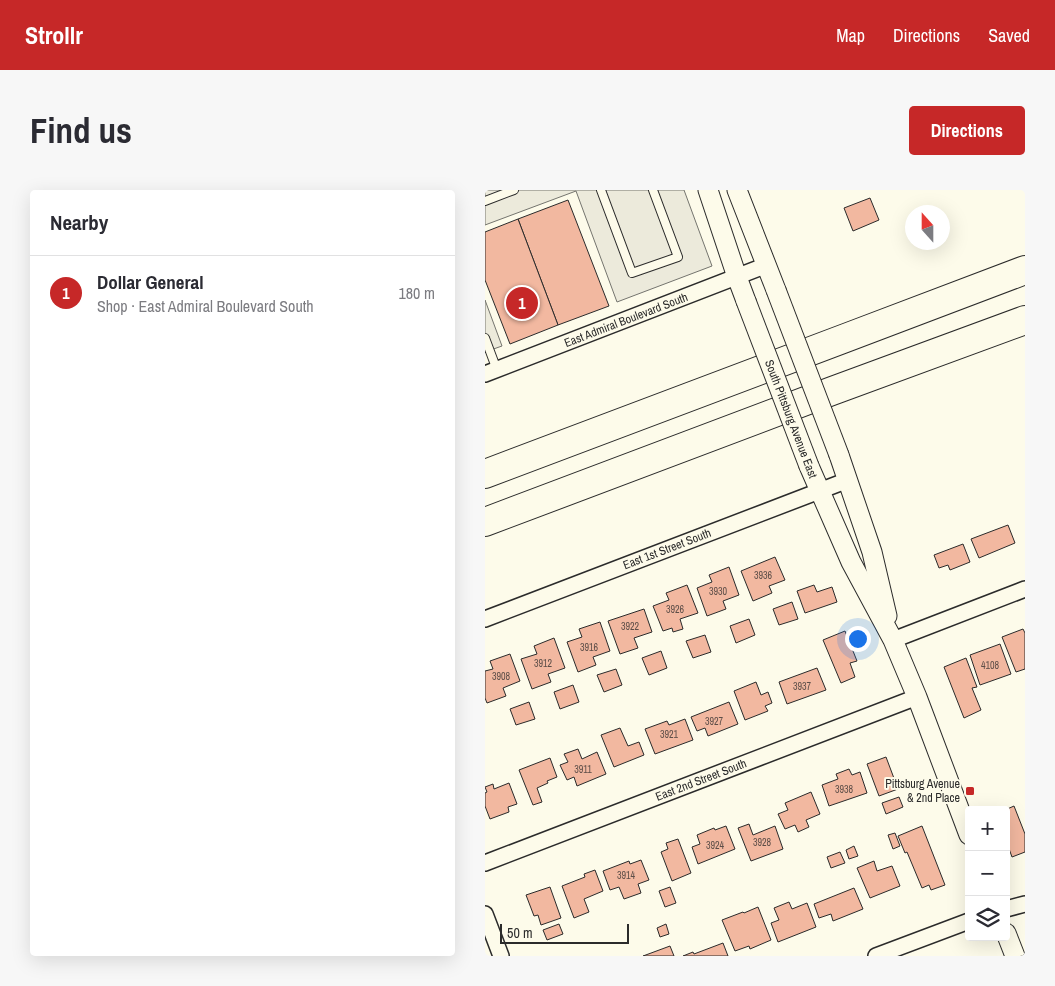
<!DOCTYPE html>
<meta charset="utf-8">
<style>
body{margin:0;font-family:"Archivo Narrow",sans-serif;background:#f7f7f7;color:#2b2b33}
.controls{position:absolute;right:15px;bottom:15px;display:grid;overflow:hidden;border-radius:5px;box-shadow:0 5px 20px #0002}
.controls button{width:45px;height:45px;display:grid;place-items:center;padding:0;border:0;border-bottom:1px solid #e1e1e2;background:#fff;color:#2b2b33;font:25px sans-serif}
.compass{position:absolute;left:420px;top:15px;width:45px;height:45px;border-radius:50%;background:#fff;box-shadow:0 5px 20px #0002;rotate:339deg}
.scale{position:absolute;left:15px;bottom:12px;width:129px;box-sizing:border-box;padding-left:5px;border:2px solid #2b2b2b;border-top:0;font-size:14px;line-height:18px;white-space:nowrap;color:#2b2b2b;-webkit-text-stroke:4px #fdfbea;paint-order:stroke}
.you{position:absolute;left:372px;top:448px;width:18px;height:18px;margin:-12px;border:4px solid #fff;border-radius:50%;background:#1a73e8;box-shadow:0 0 0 8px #1a73e833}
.badge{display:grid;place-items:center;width:32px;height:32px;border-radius:50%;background:#c62828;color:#fff;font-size:16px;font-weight:700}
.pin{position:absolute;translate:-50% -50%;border:2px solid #fff;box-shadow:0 1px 5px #0006}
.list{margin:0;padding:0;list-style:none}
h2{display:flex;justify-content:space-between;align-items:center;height:65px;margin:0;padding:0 20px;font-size:21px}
h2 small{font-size:16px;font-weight:400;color:#7c7c81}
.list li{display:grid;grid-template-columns:32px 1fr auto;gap:15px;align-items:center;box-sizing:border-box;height:75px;padding:0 20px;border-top:1px solid #e1e1e2}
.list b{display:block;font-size:19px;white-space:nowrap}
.list p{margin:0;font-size:16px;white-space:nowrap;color:#7c7c81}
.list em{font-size:16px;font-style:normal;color:#7c7c81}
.icon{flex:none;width:28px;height:28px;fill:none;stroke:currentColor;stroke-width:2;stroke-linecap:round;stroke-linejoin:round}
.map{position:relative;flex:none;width:540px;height:766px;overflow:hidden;border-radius:5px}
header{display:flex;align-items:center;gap:30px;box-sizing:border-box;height:70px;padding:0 25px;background:#c62828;color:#fff}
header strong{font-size:24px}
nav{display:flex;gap:28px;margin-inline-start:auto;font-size:18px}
.intro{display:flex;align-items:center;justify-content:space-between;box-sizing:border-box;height:120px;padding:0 30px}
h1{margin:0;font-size:35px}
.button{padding:12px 22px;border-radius:5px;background:#c62828;color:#fff;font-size:18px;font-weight:700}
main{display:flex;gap:30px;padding:0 30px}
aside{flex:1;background:#fff;border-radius:5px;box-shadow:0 5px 20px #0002}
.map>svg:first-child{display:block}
.parking{fill:#eceadb;stroke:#74746e}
.building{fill:#f2b8a0;stroke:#2b2b2b}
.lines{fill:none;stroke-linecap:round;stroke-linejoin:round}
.service-casing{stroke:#2b2b2b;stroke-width:10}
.minor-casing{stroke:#2b2b2b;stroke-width:18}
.tertiary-casing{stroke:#2b2b2b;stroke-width:21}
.motorway-casing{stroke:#2b2b2b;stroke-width:30}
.service{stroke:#fdfbea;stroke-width:8}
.minor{stroke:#fdfbea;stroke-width:15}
.tertiary{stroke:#fdfbea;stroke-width:19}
.motorway{stroke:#fdfbea;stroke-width:28}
.tertiary-bridge-casing{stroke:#2b2b2b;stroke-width:21;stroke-linecap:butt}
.tertiary-bridge{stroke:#fdfbea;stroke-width:19}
.poi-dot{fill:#c62828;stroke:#fdfbea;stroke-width:2}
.labels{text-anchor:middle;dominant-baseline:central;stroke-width:4;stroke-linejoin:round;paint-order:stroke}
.number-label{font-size:10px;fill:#5d4e48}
.street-label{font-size:12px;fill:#2b2b2b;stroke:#fdfbea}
.poi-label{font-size:12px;fill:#2b2b2b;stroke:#fdfbea;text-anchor:end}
</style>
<header>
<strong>Strollr</strong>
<nav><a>Map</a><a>Directions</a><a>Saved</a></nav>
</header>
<div class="intro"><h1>Find us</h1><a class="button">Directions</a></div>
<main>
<aside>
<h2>Nearby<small></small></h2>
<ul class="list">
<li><span class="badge">1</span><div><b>Dollar General</b><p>Shop · East Admiral Boulevard South</p></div><em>180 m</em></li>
</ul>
</aside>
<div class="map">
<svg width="540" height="766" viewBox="0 0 540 766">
<rect width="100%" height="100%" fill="#fdfbea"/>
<!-- parking -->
<g class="parking">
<polygon points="0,0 199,0 227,76 132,112 91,1 0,35"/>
<polygon points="0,110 17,156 0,162"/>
</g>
<!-- building -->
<g class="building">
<polygon points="385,8 394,30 368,41 359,18"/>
<polygon points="83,10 124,116 73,135 33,29"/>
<polygon points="33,29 73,135 25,154 0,90 0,42"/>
<polygon points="523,335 530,353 494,368 486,349"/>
<polygon points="478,354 485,372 465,380 463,375 454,378 449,365"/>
<polygon points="290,367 300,390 284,396 287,403 268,411 256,381"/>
<polygon points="244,377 254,405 238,411 241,419 222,426 212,398 227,392 224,385"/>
<polygon points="202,395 213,423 195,429 198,439 188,442 187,438 178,441 168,416 184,410 181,403"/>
<polygon points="329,395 332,402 347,397 352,412 320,423 312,401"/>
<polygon points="307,412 313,429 294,435 288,419"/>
<polygon points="159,419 167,442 149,448 153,458 135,464 123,431"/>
<polygon points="264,429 270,445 251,453 245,436"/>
<polygon points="115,432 125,461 108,467 111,475 93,482 82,452 97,447 94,439"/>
<polygon points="538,439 540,443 540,479 531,482 517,447"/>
<polygon points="360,441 372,471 365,473 370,487 356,493 338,450"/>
<polygon points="220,445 226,462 208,468 201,451"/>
<polygon points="69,448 80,478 63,484 66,492 47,499 36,469 52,464 49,456"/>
<polygon points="515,454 526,484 495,495 485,465"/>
<polygon points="176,461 182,478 164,485 157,468"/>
<polygon points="25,464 35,491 18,498 21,506 2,513 0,508 0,481 8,479 5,471"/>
<polygon points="481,468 492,497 487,498 496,520 479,528 459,477"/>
<polygon points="332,478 341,500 302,514 294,492"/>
<polygon points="131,479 137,495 119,502 112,485"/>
<polygon points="271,492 276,505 283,502 287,513 280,516 283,521 260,530 249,501"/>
<polygon points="88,495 94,512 75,519 69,502"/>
<polygon points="44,512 50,529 31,535 25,519"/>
<polygon points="244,512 253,534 223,546 220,538 212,541 206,527"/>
<polygon points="200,529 208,550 170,564 160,539 182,531 184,535"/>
<polygon points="135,538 143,556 154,552 159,565 129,577 116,545"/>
<polygon points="93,559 97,569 112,562 121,584 92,596 89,587 82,590 75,575 83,572 79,564"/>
<polygon points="401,567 413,599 394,606 382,574"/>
<polygon points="65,568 72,587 62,591 63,593 52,598 57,612 48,615 34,580"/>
<polygon points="364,579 367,585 375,582 382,603 344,616 337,595 353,589 351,584"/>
<polygon points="24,593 32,614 23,617 24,622 5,629 0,616 0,603 2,602 0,597 8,594 9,599"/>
<polygon points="326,602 335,624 321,630 324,637 313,642 310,635 300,639 293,624 303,620 300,613"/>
<polygon points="414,607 418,617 401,624 397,613"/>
<polygon points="529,616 540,644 540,662 527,667 523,656 521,657 520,620"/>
<polygon points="264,634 268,645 290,636 298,659 266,671 253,638"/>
<polygon points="241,636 250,659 213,674 207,657 215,654 212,645 229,638 230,640"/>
<polygon points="437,636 460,695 446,700 444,695 437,698 422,662 420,663 413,646"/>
<polygon points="410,643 415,656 408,659 403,645"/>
<polygon points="193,649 206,683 187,691 176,662 183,659 181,653"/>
<polygon points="369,656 373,666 364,669 361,660"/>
<polygon points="355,662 360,673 346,678 342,667"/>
<polygon points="156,670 164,690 153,694 156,703 139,709 134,697 125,700 118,681 144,671 145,674"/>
<polygon points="389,671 392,681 407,676 415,696 385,708 372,678"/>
<polygon points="110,680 118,701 99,709 104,722 89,728 77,696 100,687 99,684"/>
<polygon points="65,697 76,728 56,735 53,725 49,726 41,705"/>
<polygon points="185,697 191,713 180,717 174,701"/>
<polygon points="369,698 378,719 348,731 346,724 334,728 329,714"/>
<polygon points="304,712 307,719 322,713 331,737 293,752 286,733 294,730 289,718"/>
<polygon points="273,717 286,750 265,759 264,756 250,761 237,730 258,722 259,723"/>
<polygon points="74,734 78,744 62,750 58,740"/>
<polygon points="181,734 184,744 175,747 172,738"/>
<polygon points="238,753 243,766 198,766 208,762 209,764"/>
<polygon points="185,756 189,766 158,766"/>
</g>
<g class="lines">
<!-- service casing -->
<g class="service-casing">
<g id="service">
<polyline points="116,0 147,83 193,67 168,0"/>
<polyline points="0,11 29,0"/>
<polyline points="0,148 12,180"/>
</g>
</g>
<!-- minor casing -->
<g class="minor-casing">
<g id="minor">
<polyline points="0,184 282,75"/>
<polyline points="0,429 363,290"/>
<polyline points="408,450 540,399"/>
<polyline points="0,673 432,507"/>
<polyline points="521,719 540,714"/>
<polyline points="0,724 16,766"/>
<polyline points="391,766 484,731"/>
</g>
</g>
<!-- tertiary casing -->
<g class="tertiary-casing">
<g id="tertiary">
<polyline points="223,0 252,87 261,111"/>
<polyline points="252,0 291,100"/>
<polyline points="354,265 387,362 402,426"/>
<polyline points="324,276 366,372 408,450 432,507 484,645"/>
<polyline points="521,743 530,766"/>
</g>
</g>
<!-- motorway casing -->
<g class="motorway-casing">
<g id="motorway">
<path d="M0,284C180,217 360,148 540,80"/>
<polyline points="0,332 347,201 540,130"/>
</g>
</g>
<!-- service -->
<use href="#service" class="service"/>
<!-- minor -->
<use href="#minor" class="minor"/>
<!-- tertiary -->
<use href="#tertiary" class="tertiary"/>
<!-- motorway -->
<use href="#motorway" class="motorway"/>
<!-- tertiary-bridge casing -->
<g class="tertiary-bridge-casing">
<g id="tertiary-bridge">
<polyline points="291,100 354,265"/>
<polyline points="261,111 324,276"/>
</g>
</g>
<!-- tertiary-bridge -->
<use href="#tertiary-bridge" class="tertiary-bridge"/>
</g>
<!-- markers -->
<rect class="poi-dot" x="480" y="596" width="10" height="10" rx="2.5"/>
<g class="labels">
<!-- number labels -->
<g class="number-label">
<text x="278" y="385">3936</text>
<text x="233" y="401">3930</text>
<text x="190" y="419">3926</text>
<text x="145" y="436">3922</text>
<text x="104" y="457">3916</text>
<text x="58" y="473">3912</text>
<text x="505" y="475">4108</text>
<text x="16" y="486">3908</text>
<text x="317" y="496">3937</text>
<text x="229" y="531">3927</text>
<text x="184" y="544">3921</text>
<text x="98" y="579">3911</text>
<text x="359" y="599">3938</text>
<text x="277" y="652">3928</text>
<text x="230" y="655">3924</text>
<text x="141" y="685">3914</text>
</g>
<!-- street labels -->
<g class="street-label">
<text transform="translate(141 130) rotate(-21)">East Admiral Boulevard South</text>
<text transform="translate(306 229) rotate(69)">South Pittsburg Avenue East</text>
<text transform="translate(182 359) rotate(-21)">East 1st Street South</text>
<text transform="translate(216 590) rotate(-21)">East 2nd Street South</text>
</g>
<!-- poi labels -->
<g class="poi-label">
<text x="475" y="594">Pittsburg Avenue<tspan x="475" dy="14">&amp; 2nd Place</tspan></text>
</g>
</g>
</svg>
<div class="controls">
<button>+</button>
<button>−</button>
<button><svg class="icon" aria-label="layers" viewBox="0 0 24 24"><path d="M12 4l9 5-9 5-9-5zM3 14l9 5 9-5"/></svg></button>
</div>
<svg class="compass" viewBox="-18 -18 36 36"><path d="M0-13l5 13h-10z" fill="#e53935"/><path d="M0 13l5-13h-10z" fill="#7c7c81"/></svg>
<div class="scale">50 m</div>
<div class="you"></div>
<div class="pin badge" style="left:37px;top:113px">1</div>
</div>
</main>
